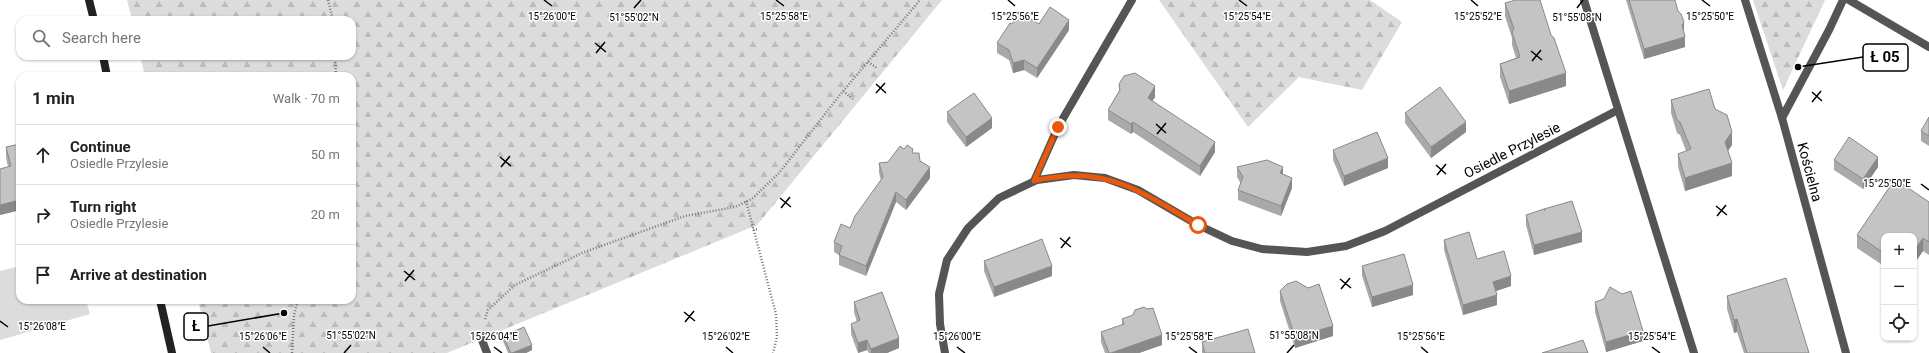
<!DOCTYPE html>
<meta charset="utf-8">
<style>
body{margin:0;font-family:Roboto,sans-serif;background:#f2f2f2;color:#222}
.controls{position:absolute;right:12px;bottom:12px;display:grid;overflow:hidden;border-radius:8px;box-shadow:0 1px 3px #0004}
.controls button{width:36px;height:36px;display:grid;place-items:center;padding:0;border:0;border-bottom:1px solid #e0e0e0;background:#fff;color:#222;font:20px sans-serif}
.stop{position:absolute;width:12px;height:12px;margin:-9px;border:3px solid #ea580c;border-radius:50%;background:#fff}
.stop.end{background:#ea580c;border-color:#fff;box-shadow:0 1px 4px #0008}
.list{margin:0;padding:0;list-style:none}
h2{display:flex;justify-content:space-between;align-items:center;height:52px;margin:0;padding:0 16px;font-size:17px}
h2 small{font-size:13px;font-weight:400;color:#767676}
.list li{display:grid;grid-template-columns:26px 1fr auto;gap:12px;align-items:center;box-sizing:border-box;height:60px;padding:0 16px;border-top:1px solid #e0e0e0}
.list b{display:block;font-size:15px;white-space:nowrap}
.list p{margin:0;font-size:13px;white-space:nowrap;color:#767676}
.list em{font-size:13px;font-style:normal;color:#767676}
.icon{flex:none;width:22px;height:22px;fill:none;stroke:currentColor;stroke-width:2;stroke-linecap:round;stroke-linejoin:round}
.map{position:relative;flex:none;width:1929px;height:353px;overflow:hidden}
.search{position:absolute;background:#fff;box-shadow:0 1px 3px #0004;left:16px;top:16px;width:340px;height:44px;display:flex;align-items:center;gap:10px;box-sizing:border-box;padding:0 14px;border-radius:12px;color:#767676;font-size:15px}
.panel{position:absolute;background:#fff;box-shadow:0 1px 3px #0004;left:16px;top:72px;width:340px;height:232px;border-radius:12px}
.map>svg:first-child{display:block}
.forest{fill:url(#forest-firs)}
.pitch{fill:#dcdcdc}
.lines{fill:none;stroke-linecap:round;stroke-linejoin:round}
.path{stroke:#777;stroke-width:2.5;stroke-dasharray:1 2;stroke-linecap:butt}
.minor{stroke:#555;stroke-width:8}
.secondary{stroke:#222;stroke-width:8}
.wall{fill:#a9a9a9}
.shaded-wall{fill:#898989}
.building{fill:#c4c4c4;stroke:#898989}
.route{stroke:#ea580c;stroke-width:5}
.ticks{fill:none;stroke:#000;stroke-width:1.5}
.labels{text-anchor:middle;dominant-baseline:central;stroke-width:3;stroke-linejoin:round;paint-order:stroke}
.street-label{font-size:14px;fill:#000;stroke:#fff}
.ticks-label{font-size:10px;text-anchor:middle;fill:#000;stroke:#fff;stroke-width:3;stroke-linejoin:round;paint-order:stroke}
.leader{fill:none;stroke:#000;stroke-width:1.5}
.callout-dot{fill:#000;stroke:#fff;stroke-width:1.5}
.callout{fill:#fff;stroke:#000;stroke-width:1.5}
.callout-label{font-size:15px;text-anchor:middle;font-weight:bold;fill:#000}
</style>
<div class="map">
<svg width="1929" height="353" viewBox="0 0 1929 353">
<defs>
<pattern id="forest-firs" width="22" height="20" patternUnits="userSpaceOnUse"><rect width="22" height="20" fill="#dcdcdc"/><path d="M5 1l3.5 6h-7zM16 11l3.5 6h-7z" fill="#bbb"/></pattern>
</defs>
<rect width="100%" height="100%" fill="#fff"/>
<!-- forest -->
<g class="forest">
<polygon points="127,0 942,0 757,225 447,353 211,353 198,300 352,300 352,76 145,76 140,56 352,56 352,20 132,20"/>
<polygon points="1159,0 1370,0 1402,22 1362,90 1299,77 1248,127"/>
<polygon points="1753,0 1825,0 1783,90"/>
</g>
<!-- pitch -->
<polygon class="pitch" points="20,266 20,300 86,300 90,314 0,340 0,271"/>
<g class="lines">
<!-- path -->
<g class="path">
<polyline points="328,0 333,20"/>
<polyline points="335,56 336,76"/>
<polyline points="868,62 877,68"/>
<polyline points="843,91 853,99"/>
<polyline points="746,201 776,314 777,337 773,353"/>
<polyline points="753,230 758,229"/>
<polyline points="485,319 488,310 515,285 582,253 685,216 735,207 752,199 779,173 839,96 920,0"/>
<polyline points="292,353 294,315 298,300"/>
</g>
<!-- minor -->
<g class="minor">
<polyline points="1584,0 1694,353"/>
<polyline points="1745,0 1782,118 1846,353"/>
<polyline points="1849,0 1929,47"/>
<polyline points="1782,118 1829,30 1843,0"/>
<polyline points="1034,181 1058,127 1132,0"/>
<polyline points="480,335 487,353"/>
<polyline points="945,353 940,324 939,294 947,260 968,228 999,198 1037,180 1074,175 1105,178 1138,190 1198,225 1232,241 1262,249 1307,252 1346,246 1385,231 1618,110"/>
</g>
<!-- secondary -->
<g class="secondary">
<polyline points="89,0 94,20"/>
<polyline points="103,56 107,76"/>
<polyline points="160,300 172,353"/>
</g>
</g>
<!-- wall -->
<g class="wall">
<polygon points="1626,0 1675,0 1684,32 1685,47 1644,59"/>
<polygon points="1505,3 1566,86 1509,104 1500,77 1500,64 1516,58 1512,45 1512,38 1505,16"/>
<polygon points="1012,24 1039,24 1069,30 1037,78 1024,70 1013,73 1009,60 997,53 997,43"/>
<polygon points="1119,84 1155,97 1152,101 1215,152 1200,176 1133,132 1131,134 1108,120 1108,110 1119,91"/>
<polygon points="1671,100 1715,109 1732,145 1728,151 1732,176 1685,191 1678,167 1678,154 1686,151 1680,135 1677,133 1671,113"/>
<polygon points="947,112 992,128 966,147 947,122"/>
<polygon points="1405,113 1466,132 1431,158 1405,123"/>
<polygon points="1929,117 1929,146 1921,141 1921,131"/>
<polygon points="20,144 20,210 0,215 0,169 8,167 6,157 6,147"/>
<polygon points="904,149 913,153 920,161 930,178 906,210 896,202 866,276 839,265 839,255 834,252 834,242 850,228 881,180 879,173 879,163 888,162"/>
<polygon points="1333,150 1388,168 1344,186 1333,160"/>
<polygon points="1834,160 1878,167 1863,189 1834,170"/>
<polygon points="1237,167 1283,174 1292,188 1281,216 1238,200 1238,190 1241,184 1237,177"/>
<polygon points="1929,202 1929,255 1923,251 1914,264 1914,236 1884,236 1884,266 1857,248 1857,235"/>
<polygon points="1544,210 1582,242 1534,255 1526,225 1526,215"/>
<polygon points="1444,240 1477,259 1511,286 1496,291 1497,305 1463,315 1444,250"/>
<polygon points="984,261 1052,276 994,297 984,271"/>
<polygon points="1362,266 1413,295 1372,307 1362,276"/>
<polygon points="1308,288 1333,336 1295,348 1280,301 1280,291"/>
<polygon points="1727,296 1809,353 1744,353 1737,332 1734,333 1727,309"/>
<polygon points="854,302 899,348 887,353 869,353 867,350 858,353 851,334 851,324 857,322 854,312"/>
<polygon points="1595,302 1643,341 1606,352 1595,312"/>
<polygon points="1122,319 1162,345 1139,353 1105,353 1101,342 1101,332 1122,325"/>
<polygon points="503,336 532,350 526,353 508,353 503,341"/>
<polygon points="1202,342 1255,353 1202,353"/>
</g>
<!-- shaded-wall -->
<g class="shaded-wall">
<polygon points="1069,20 1069,30 1037,78 1037,68"/>
<polygon points="1684,22 1684,32 1682,25"/>
<polygon points="1685,37 1685,47 1644,59 1644,49"/>
<polygon points="1024,60 1024,70 1013,73 1013,63"/>
<polygon points="1566,73 1566,86 1509,104 1509,91"/>
<polygon points="1155,86 1155,97 1148,108 1148,98"/>
<polygon points="992,118 992,128 966,147 966,137"/>
<polygon points="1133,122 1133,132 1131,134 1131,124"/>
<polygon points="1466,122 1466,132 1431,158 1431,147"/>
<polygon points="1732,132 1732,145 1725,155 1725,142"/>
<polygon points="1215,142 1215,152 1200,176 1200,166"/>
<polygon points="1878,157 1878,167 1863,189 1863,179"/>
<polygon points="1388,158 1388,168 1344,186 1344,176"/>
<polygon points="1732,163 1732,176 1685,191 1685,178"/>
<polygon points="930,167 930,178 906,210 906,200"/>
<polygon points="1283,167 1283,177 1280,173"/>
<polygon points="1292,178 1292,188 1281,216 1281,206"/>
<polygon points="896,192 896,202 866,276 866,266"/>
<polygon points="20,200 20,210 0,215 0,205"/>
<polygon points="1582,232 1582,242 1534,255 1534,245"/>
<polygon points="1923,238 1923,251 1914,264 1914,251"/>
<polygon points="1052,266 1052,276 994,297 994,287"/>
<polygon points="1511,276 1511,286 1493,292 1493,282"/>
<polygon points="1413,285 1413,295 1372,307 1372,297"/>
<polygon points="1497,295 1497,305 1463,315 1463,305"/>
<polygon points="1737,319 1737,332 1734,333 1734,320"/>
<polygon points="1333,326 1333,336 1295,348 1295,337"/>
<polygon points="1643,331 1643,341 1606,352 1606,342"/>
<polygon points="1162,335 1162,345 1139,353 1111,353"/>
<polygon points="899,338 899,348 887,353 871,353 871,349"/>
<polygon points="867,340 867,350 858,353 858,343"/>
<polygon points="532,345 532,350 526,353 512,353"/>
</g>
<!-- building -->
<g class="building">
<polygon points="1516,0 1540,0 1551,35 1554,38 1566,73 1509,91 1500,64 1520,57 1512,32 1514,29 1505,3"/>
<polygon points="1629,0 1675,0 1678,11 1681,14 1684,22 1682,25 1685,37 1644,49"/>
<polygon points="1050,7 1069,20 1037,68 1024,60 1013,63 1009,50 997,43 1010,23 1012,24 1020,12 1039,24"/>
<polygon points="1135,73 1155,86 1148,98 1215,142 1200,166 1133,122 1131,124 1108,110 1120,90 1119,84 1124,76"/>
<polygon points="1440,87 1466,122 1431,147 1405,113"/>
<polygon points="1709,89 1715,109 1727,115 1732,132 1725,142 1732,163 1685,178 1678,154 1691,149 1680,122 1677,120 1671,100"/>
<polygon points="974,93 992,118 966,137 947,112"/>
<polygon points="1929,117 1929,136 1921,131"/>
<polygon points="1377,132 1388,158 1344,176 1333,150"/>
<polygon points="1849,137 1878,157 1863,179 1834,160"/>
<polygon points="20,144 20,200 0,205 0,169 11,166 6,147"/>
<polygon points="907,145 913,149 912,153 919,153 920,161 930,167 906,200 896,192 866,266 839,255 842,246 834,242 841,224 850,228 855,216 883,177 879,163 888,162 900,146 904,149"/>
<polygon points="1267,160 1283,167 1280,173 1292,178 1281,206 1238,190 1243,177 1237,167"/>
<polygon points="1895,179 1929,202 1929,242 1923,238 1914,251 1914,236 1884,236 1884,253 1857,235"/>
<polygon points="1572,201 1582,232 1534,245 1526,215 1544,209 1545,211 1544,209"/>
<polygon points="1469,232 1477,259 1504,251 1511,276 1493,282 1497,295 1463,305 1444,240"/>
<polygon points="1042,239 1052,266 994,287 984,261"/>
<polygon points="1404,254 1413,285 1372,297 1362,266"/>
<polygon points="1786,278 1809,353 1747,353 1737,319 1734,320 1727,296"/>
<polygon points="1296,281 1308,288 1319,284 1333,326 1295,337 1280,291 1287,284"/>
<polygon points="1610,287 1622,294 1631,291 1643,331 1606,342 1595,302 1604,299"/>
<polygon points="882,292 899,338 871,349 867,340 858,343 851,324 860,320 854,302"/>
<polygon points="1144,307 1147,309 1153,308 1162,335 1111,353 1109,353 1101,332 1124,324 1122,319 1133,315 1135,310"/>
<polygon points="524,327 532,345 512,353 511,353 503,336"/>
<polygon points="1248,329 1255,353 1205,353 1202,342"/>
<polygon points="1583,340 1588,353 1542,353"/>
</g>
<g class="lines">
<!-- route -->
<path class="route" d="M1058,127L1034,181C1042,178 1051,178 1058,177C1114,169 1153,199 1198,225"/>
</g>
<!-- ticks -->
<path class="ticks" d="M544,0L552,6M776,0L784,6M1008,0L1015,6M1239,0L1247,6M1471,0L1478,6M1702,0L1710,6M634,8L641,0M1577,8L1583,0M595,43L606,52M1531,51L1542,60M596,53L605,42M1532,61L1541,50M876,84L886,93M1812,92L1822,101M876,93L885,83M1812,102L1821,91M1156,124L1166,133M1157,134L1166,123M500,157L511,166M1436,165L1446,174M501,167L510,156M1437,175L1446,164M1921,184L1929,190M780,198L791,207M1716,206L1727,215M781,208L790,197M1717,216L1726,205M1060,238L1071,247M1061,248L1070,237M404,271L415,280M1340,279L1351,288M405,281L414,270M1341,289L1350,278M684,312L695,321M0,321L8,327M685,322L694,311M263,347L270,353M494,347L502,353M726,347L733,353M957,347L965,353M1189,347L1197,353M1421,347L1428,353M1652,347L1660,353M344,353L351,345M1287,353L1294,345"/>
<g class="labels">
<!-- street labels -->
<g class="street-label">
<text transform="translate(1512 150) rotate(-27)">Osiedle Przylesie</text>
<text transform="translate(1810 172) rotate(75)">Kościelna</text>
</g>
</g>
<g class="ticks-label">
<text x="1015" y="20">15°25'56"E</text>
<text x="552" y="20">15°26'00"E</text>
<text x="784" y="20">15°25'58"E</text>
<text x="1247" y="20">15°25'54"E</text>
<text x="1478" y="20">15°25'52"E</text>
<text x="1710" y="20">15°25'50"E</text>
<text x="634" y="21">51°55'02"N</text>
<text x="1577" y="21">51°55'08"N</text>
<text x="1887" y="187">15°25'50"E</text>
<text x="42" y="330">15°26'08"E</text>
<text x="351" y="339">51°55'02"N</text>
<text x="1294" y="339">51°55'08"N</text>
<text x="263" y="340">15°26'06"E</text>
<text x="494" y="340">15°26'04"E</text>
<text x="726" y="340">15°26'02"E</text>
<text x="957" y="340">15°26'00"E</text>
<text x="1189" y="340">15°25'58"E</text>
<text x="1421" y="340">15°25'56"E</text>
<text x="1652" y="340">15°25'54"E</text>
</g>
<!-- callouts -->
<path class="leader" d="M1798 67L1863 57M284 313L208 326"/>
<g class="callout-dot">
<circle cx="1798" cy="67" r="4"/>
<circle cx="284" cy="313" r="4"/>
</g>
<g class="callout">
<rect x="1863" y="44" width="45" height="27" rx="4"/>
<rect x="184" y="313" width="24" height="27" rx="4"/>
</g>
<g class="callout-label">
<text x="1885" y="62">Ł 05</text>
<text x="196" y="331">Ł</text>
</g>
</svg>
<div class="controls">
<button>+</button>
<button>−</button>
<button><svg class="icon" aria-label="locate" viewBox="0 0 24 24"><circle cx="12" cy="12" r="6"/><path d="M12 2v4M12 18v4M2 12h4M18 12h4"/></svg></button>
</div>
<div class="stop" style="left:1198px;top:225px"></div>
<div class="stop end" style="left:1058px;top:127px"></div>
<div class="search"><svg class="icon" aria-label="search" viewBox="0 0 24 24"><circle cx="10" cy="10" r="6"/><path d="M15 15l6 6"/></svg>Search here</div>
<section class="panel">
<h2>1 min<small>Walk · 70 m</small></h2>
<ul class="list">
<li><svg class="icon" aria-label="ahead" viewBox="0 0 24 24"><path d="M12 20V5M6 11l6-6 6 6"/></svg><div><b>Continue</b><p>Osiedle Przylesie</p></div><em>50 m</em></li>
<li><svg class="icon" aria-label="right" viewBox="0 0 24 24"><path d="M7 20v-9h11M14 6l5 5-5 5"/></svg><div><b>Turn right</b><p>Osiedle Przylesie</p></div><em>20 m</em></li>
<li><svg class="icon" aria-label="arrive" viewBox="0 0 24 24"><path d="M6 21V4h12l-3 4 3 4H6"/></svg><div><b>Arrive at destination</b></div></li>
</ul>
</section>
</div>
